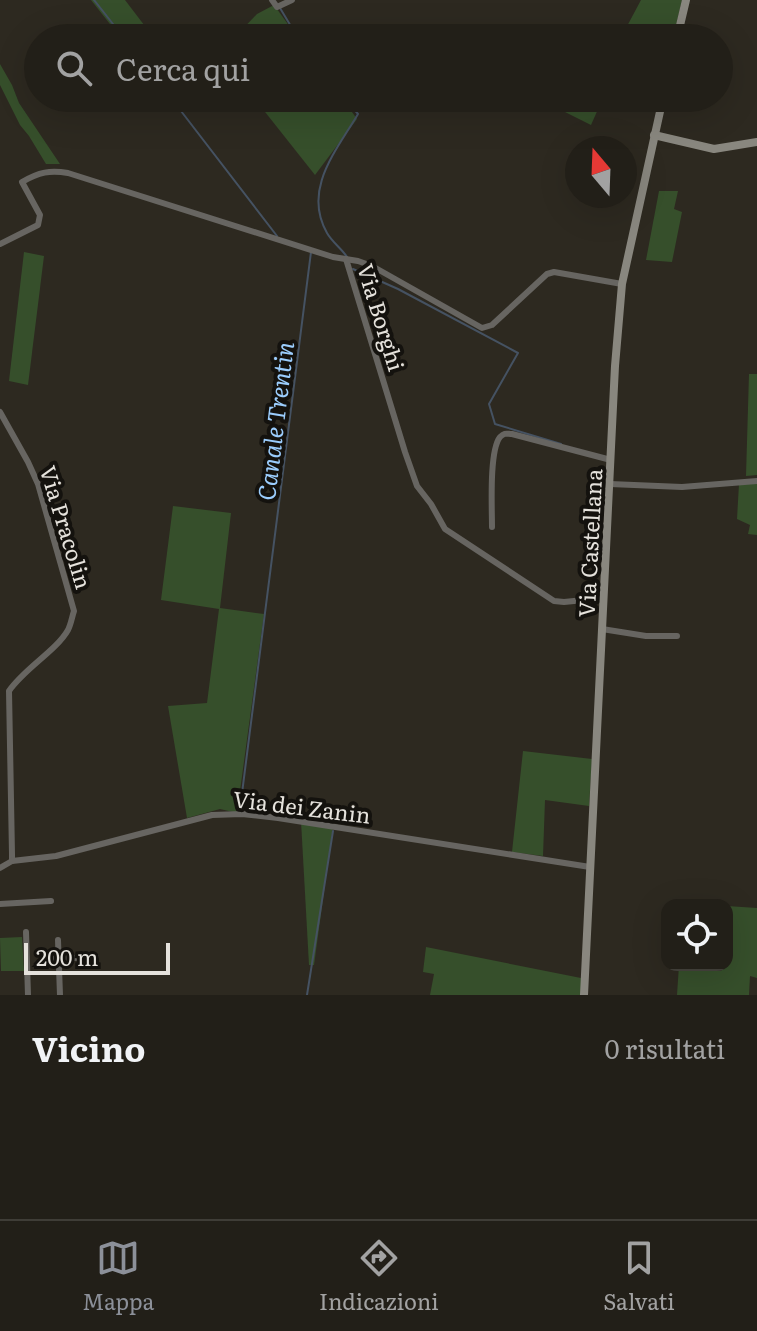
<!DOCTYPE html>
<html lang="it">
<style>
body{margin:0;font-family:Literata,serif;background:#2e2c25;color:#f1f3f6}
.controls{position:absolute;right:24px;bottom:24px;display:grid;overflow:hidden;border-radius:16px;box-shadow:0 8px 32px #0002}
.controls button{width:72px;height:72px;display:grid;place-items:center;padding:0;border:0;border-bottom:2px solid #3f3d37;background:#221f18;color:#f1f3f6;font:40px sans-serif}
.compass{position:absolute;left:565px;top:136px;width:72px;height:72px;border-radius:50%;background:#221f18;box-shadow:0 8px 32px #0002;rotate:341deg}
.scale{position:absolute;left:24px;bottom:20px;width:146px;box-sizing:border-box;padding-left:8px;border:4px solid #e5e2dc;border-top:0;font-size:22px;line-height:28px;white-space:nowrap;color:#e5e2dc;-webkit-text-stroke:6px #14120e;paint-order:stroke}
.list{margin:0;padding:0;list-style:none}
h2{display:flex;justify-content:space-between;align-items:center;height:104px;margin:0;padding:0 32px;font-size:34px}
h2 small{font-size:26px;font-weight:400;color:#a2a2a2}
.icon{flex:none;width:44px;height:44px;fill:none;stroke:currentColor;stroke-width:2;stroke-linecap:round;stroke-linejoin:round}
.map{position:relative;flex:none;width:757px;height:995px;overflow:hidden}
.search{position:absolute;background:#221f18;box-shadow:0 8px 32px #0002;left:24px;right:24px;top:24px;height:88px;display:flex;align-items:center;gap:20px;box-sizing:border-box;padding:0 28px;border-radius:44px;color:#a2a2a2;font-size:30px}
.sheet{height:224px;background:#221f18}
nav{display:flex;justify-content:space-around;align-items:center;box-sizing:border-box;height:112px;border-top:2px solid #3f3d37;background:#221f18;font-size:22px;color:#a2a2a2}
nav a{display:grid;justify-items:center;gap:4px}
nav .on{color:#8c9099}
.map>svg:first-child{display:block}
.green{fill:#364f2b}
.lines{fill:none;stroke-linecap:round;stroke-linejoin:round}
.stream{stroke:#455262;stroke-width:2}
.street{stroke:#676561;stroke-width:6}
.secondary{stroke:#89877f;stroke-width:8}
.labels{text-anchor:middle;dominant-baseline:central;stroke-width:8;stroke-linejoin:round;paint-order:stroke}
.street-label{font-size:22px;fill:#e5e2dc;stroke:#14120e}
.water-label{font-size:24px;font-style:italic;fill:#9bcdfd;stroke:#14120e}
</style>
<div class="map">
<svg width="757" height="995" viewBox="0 0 757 995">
<rect width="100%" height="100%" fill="#2d2920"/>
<!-- green -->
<g class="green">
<polygon points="91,0 125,0 154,38 121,38"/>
<polygon points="641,0 682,0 673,38 642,38 625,30"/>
<polygon points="274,5 298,38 234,38 257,14"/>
<polygon points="0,64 12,85 19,103 60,164 46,164 29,136 20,125 0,85"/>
<polygon points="254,98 342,98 357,119 315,175"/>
<polygon points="567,98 603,98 591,125 561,110"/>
<polygon points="659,191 678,191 674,209 682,212 672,262 646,260"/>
<polygon points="24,252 44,256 28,385 9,381"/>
<polygon points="749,374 757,374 757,475 746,476"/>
<polygon points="757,482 757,535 748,534 750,525 737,519 739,484"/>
<polygon points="173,506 231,513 220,608 264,614 237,813 220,809 187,818 168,706 207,703 219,609 161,600"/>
<polygon points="523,751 592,759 589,806 545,800 543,856 512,852"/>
<polygon points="301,821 333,826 314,965 309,965"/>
<polygon points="727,906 757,908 757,978 750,976 749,995 677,995 679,965 727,965"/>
<polygon points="22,937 24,971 1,971 0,938"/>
<polygon points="426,947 581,978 581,995 430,995 434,974 423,972"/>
</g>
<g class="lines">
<!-- stream -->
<g class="stream">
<polyline points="94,0 124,38"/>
<polyline points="280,8 298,38"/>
<polyline points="171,98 277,236"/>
<path d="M345,98L358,114C337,150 302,189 327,233C332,242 342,249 347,257"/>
<polyline points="353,269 398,289 518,353 489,404 495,424 561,444"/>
<polyline points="240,809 311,252"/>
<polyline points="307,995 333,831"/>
</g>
<!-- street -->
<g class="street">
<polyline points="272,0 277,7 292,0"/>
<path d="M0,244L38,225L40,215L22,182C39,172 50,170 68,173L333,257L358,261L372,266L482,328L492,325L547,274L554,272L622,284"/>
<polyline points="346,259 405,452 417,486 431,504 445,529 554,601 564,602 604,598"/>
<path d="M0,412L28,462L38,484L74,611C72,617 71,624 68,630C56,651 25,668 9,691L12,854V861L0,868"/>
<polyline points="610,484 682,487 757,481"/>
<path d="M492,527C492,508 489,451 500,437C505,432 507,434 512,434L611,460"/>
<polyline points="602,629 646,636 677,636"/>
<polyline points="12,861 56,856 212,815 242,814 278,818 590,867"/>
<polyline points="0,904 51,901"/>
<polyline points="26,932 28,995"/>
<polyline points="58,940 60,995"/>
<polyline points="46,959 96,957"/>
</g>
<!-- secondary -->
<g class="secondary">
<polyline points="677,38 686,0"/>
<polyline points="654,135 714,149 757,142"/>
<polyline points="584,995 615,366 622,284 663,98"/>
</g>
</g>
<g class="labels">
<!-- street labels -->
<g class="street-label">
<text transform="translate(382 317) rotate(73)">Via Borghi</text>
<text transform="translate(67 527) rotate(73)">Via Pracolin</text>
<text transform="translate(589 543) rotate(-87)">Via Castellana</text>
<text transform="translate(302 806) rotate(7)">Via dei Zanin</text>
</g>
<!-- water labels -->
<g class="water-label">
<text transform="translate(274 421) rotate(-83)">Canale Trentin</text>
</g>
</g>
</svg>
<div class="controls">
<button><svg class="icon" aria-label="locate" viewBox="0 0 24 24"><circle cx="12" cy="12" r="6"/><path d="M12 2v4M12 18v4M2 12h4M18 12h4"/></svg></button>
</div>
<svg class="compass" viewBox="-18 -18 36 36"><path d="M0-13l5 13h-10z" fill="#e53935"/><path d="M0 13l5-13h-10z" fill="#a2a2a2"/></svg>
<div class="scale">200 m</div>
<div class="search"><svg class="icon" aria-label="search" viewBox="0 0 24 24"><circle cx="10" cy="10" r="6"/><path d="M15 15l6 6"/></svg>Cerca qui</div>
</div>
<section class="sheet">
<h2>Vicino<small>0 risultati</small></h2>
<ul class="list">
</ul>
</section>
<nav>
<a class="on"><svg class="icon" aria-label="map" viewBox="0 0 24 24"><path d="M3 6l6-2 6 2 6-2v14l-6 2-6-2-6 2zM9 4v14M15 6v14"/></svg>Mappa</a>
<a><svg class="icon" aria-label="directions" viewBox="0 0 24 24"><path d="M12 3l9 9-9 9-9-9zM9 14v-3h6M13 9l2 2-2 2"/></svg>Indicazioni</a>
<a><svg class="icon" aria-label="saved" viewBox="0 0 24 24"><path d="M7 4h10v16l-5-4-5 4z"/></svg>Salvati</a>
</nav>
